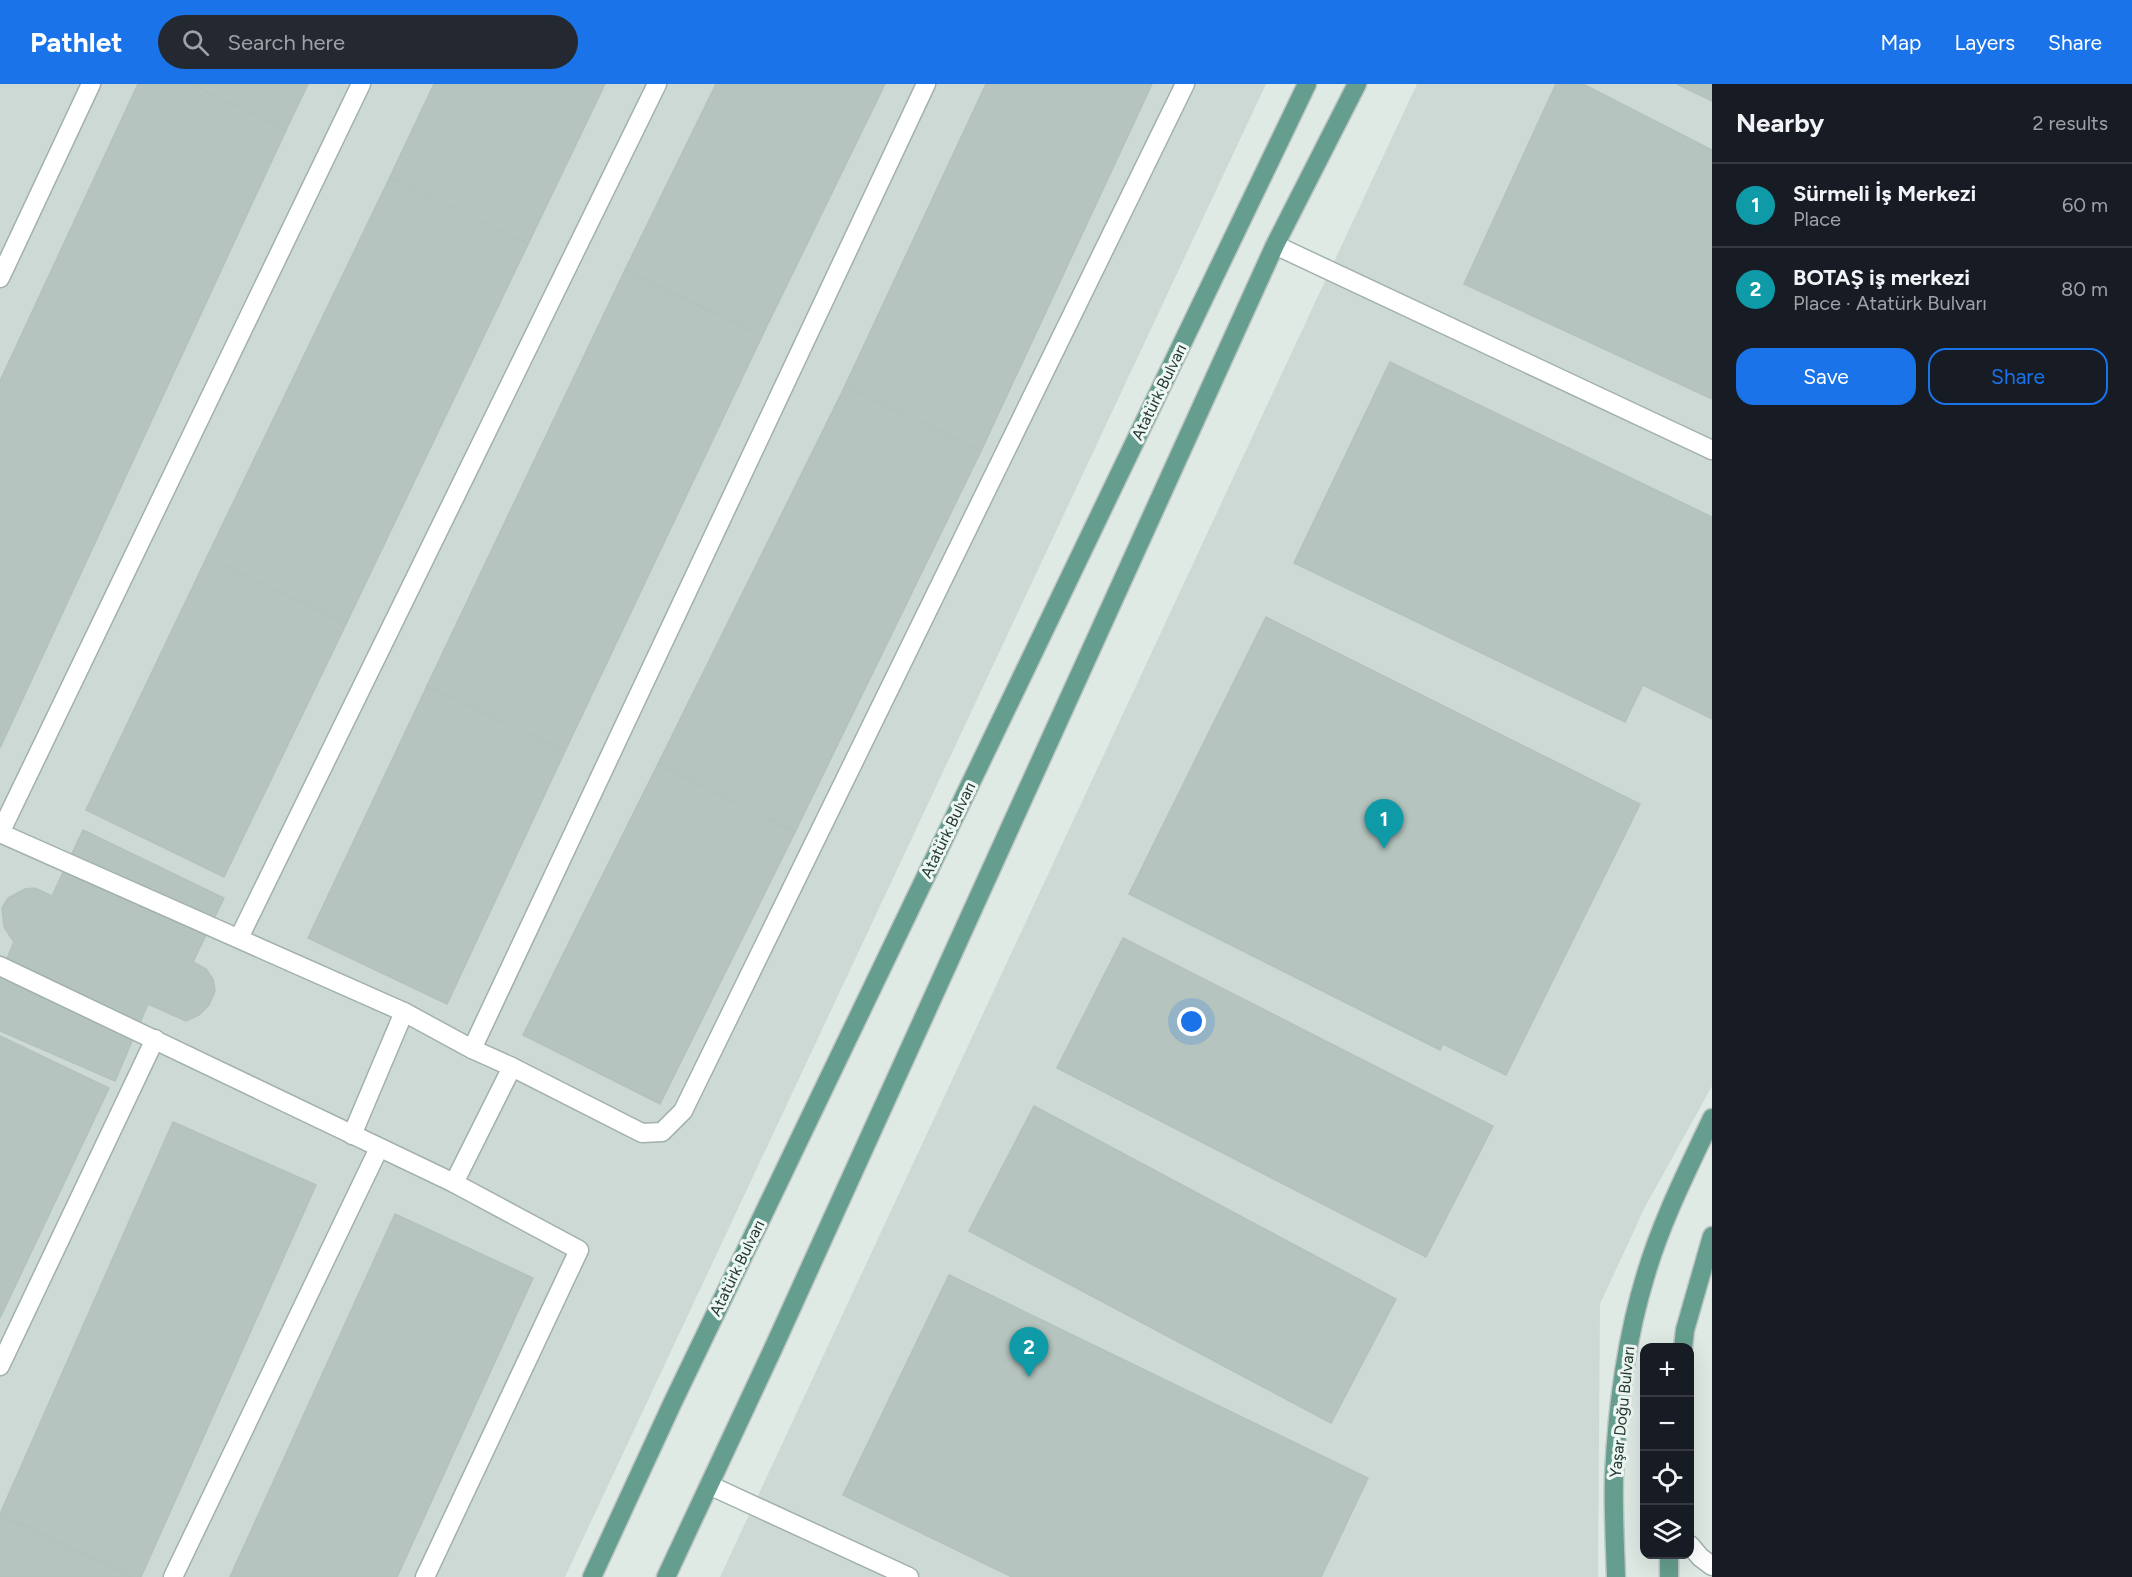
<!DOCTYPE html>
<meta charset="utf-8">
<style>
body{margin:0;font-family:Figtree,sans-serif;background:#242831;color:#f1f3f6}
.controls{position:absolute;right:18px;bottom:18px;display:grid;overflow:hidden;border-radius:12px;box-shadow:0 6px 24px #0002}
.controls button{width:54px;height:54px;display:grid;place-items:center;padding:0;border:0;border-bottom:2px solid #363941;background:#171b24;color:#f1f3f6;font:30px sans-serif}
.you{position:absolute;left:1192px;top:938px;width:21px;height:21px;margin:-15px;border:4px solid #fff;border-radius:50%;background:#1a73e8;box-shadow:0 0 0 9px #1a73e833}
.badge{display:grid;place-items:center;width:39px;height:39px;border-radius:50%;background:#1a73e8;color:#fff;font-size:20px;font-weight:700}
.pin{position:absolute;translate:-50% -50px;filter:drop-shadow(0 2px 3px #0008)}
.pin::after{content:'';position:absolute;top:32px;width:21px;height:18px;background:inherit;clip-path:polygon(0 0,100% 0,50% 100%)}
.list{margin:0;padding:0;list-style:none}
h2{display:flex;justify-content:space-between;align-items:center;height:78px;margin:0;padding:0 24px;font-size:26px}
h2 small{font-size:20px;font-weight:400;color:#9ea1a6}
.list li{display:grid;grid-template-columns:39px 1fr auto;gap:18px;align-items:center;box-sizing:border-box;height:84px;padding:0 24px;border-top:2px solid #363941}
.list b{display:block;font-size:22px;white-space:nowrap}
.list p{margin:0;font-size:20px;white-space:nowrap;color:#9ea1a6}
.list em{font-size:20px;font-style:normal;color:#9ea1a6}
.actions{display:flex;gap:12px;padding:18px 24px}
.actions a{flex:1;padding:14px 0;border:2px solid #1a73e8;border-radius:18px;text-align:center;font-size:21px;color:#1a73e8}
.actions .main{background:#1a73e8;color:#fff}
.icon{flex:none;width:33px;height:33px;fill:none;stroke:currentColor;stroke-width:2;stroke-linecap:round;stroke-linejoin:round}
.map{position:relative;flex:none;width:1712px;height:1493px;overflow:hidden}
header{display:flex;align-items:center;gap:36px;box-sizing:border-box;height:84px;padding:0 30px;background:#1a73e8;color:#fff}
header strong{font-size:28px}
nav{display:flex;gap:33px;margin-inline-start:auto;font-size:21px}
.search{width:420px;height:54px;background:#242831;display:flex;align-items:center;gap:15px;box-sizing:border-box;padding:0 21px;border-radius:33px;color:#9ea1a6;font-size:22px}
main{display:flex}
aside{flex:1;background:#171b24}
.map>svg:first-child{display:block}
.built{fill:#cdd9d4}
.building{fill:#b5c4be;stroke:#b2c3bc;stroke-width:1.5}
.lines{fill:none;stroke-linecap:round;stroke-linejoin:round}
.minor-casing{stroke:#a2b1ac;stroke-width:21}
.major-casing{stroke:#bcc4c2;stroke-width:21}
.minor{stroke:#fff;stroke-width:18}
.major{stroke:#659e8f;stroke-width:18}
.labels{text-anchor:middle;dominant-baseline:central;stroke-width:6;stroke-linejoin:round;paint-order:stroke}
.street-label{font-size:16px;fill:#213932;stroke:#eff7f3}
</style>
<header>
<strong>Pathlet</strong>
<div class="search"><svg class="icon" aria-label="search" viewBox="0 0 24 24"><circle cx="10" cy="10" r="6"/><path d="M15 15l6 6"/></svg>Search here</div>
<nav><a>Map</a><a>Layers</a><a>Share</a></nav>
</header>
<main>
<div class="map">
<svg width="1712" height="1493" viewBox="0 0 1712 1493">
<rect width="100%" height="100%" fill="#dfeae5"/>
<!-- built -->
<g class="built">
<polygon points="0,0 1266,0 565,1493 0,1493"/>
<polygon points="1417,0 1712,0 1712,1002 1645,1123 1600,1220 1598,1493 720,1493"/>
</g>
<!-- building -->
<g class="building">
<polygon points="138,0 191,0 286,46 0,664 0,297"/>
<polygon points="191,0 308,0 286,46"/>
<polygon points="434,0 605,0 528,160 390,93"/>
<polygon points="716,0 885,0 762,252 625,186"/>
<polygon points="986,0 1152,0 981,367 845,302"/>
<polygon points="1556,0 1583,0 1712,66 1712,315 1464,200"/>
<polygon points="1677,0 1712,0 1712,17"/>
<polygon points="390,93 528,160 346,540 207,473"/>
<polygon points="625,186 762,252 565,667 427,602"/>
<polygon points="1390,278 1712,433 1712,635 1643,601 1625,638 1294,479"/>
<polygon points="845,302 981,367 795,748 658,680"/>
<polygon points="207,473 346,540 224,793 86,726"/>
<polygon points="1266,533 1640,720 1506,991 1443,960 1440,966 1129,810"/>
<polygon points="427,602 565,667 447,920 308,854"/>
<polygon points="658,680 795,748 660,1020 523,951"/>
<polygon points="83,746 224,814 193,878 206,885 213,895 215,907 209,921 199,931 186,937 148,920 115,997 0,947 0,891 14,858 4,843 2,824 8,814 25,805 35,804 52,812"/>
<polygon points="1123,854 1493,1042 1426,1173 1057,984"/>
<polygon points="0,952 109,1004 0,1234"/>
<polygon points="1034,1022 1396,1215 1331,1339 969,1147"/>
<polygon points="173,1038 316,1101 141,1493 132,1493 0,1430"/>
<polygon points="395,1130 533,1194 397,1493 230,1493"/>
<polygon points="949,1191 1368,1394 1321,1493 1012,1493 843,1411"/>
<polygon points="0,1431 132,1493 0,1493"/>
</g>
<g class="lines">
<!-- minor casing -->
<g class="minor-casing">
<g id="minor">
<polyline points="1275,161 1712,366"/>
<polyline points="0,194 91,0"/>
<polyline points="0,749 404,928 472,965 512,983 642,1049 662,1048 683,1027 1185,0"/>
<polyline points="0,749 361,0"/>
<polyline points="239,854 657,0"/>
<polyline points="0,882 454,1099 579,1166 425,1493"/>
<polyline points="472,965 926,0"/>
<polyline points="352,1051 404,928"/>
<polyline points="454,1099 512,983"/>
<polyline points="0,1282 155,955"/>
<polyline points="709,1401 909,1493"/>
<polyline points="1690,1461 1700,1473 1712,1482"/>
<polyline points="173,1493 379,1064"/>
</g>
</g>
<!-- major casing -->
<g class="major-casing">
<g id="major">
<polyline points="1683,1264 1685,1246 1712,1152"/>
<polyline points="592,1493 672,1320 1307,0"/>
<polyline points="666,1493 772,1267 1275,161 1357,0"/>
<path d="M1616,1493C1615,1460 1613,1426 1614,1392C1617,1325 1626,1255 1646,1190C1662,1136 1688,1085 1712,1034"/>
<polyline points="1669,1493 1669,1470"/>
</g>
</g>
<!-- minor -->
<use href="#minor" class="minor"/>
<!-- major -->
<use href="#major" class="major"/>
</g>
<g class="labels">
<!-- street labels -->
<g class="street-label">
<text transform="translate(1159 308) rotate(-64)">Atatürk Bulvarı</text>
<text transform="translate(948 746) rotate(-64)">Atatürk Bulvarı</text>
<text transform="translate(737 1184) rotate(-64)">Atatürk Bulvarı</text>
<text transform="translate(1622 1328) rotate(-84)">Yaşar Doğu Bulvarı</text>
</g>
</g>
</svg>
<div class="controls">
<button>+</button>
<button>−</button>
<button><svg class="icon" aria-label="locate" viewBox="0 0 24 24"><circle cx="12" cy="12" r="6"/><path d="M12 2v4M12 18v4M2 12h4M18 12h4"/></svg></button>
<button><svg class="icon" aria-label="layers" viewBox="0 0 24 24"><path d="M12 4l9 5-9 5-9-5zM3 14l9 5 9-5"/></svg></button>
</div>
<div class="you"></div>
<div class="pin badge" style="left:1384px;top:765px;background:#0f9aa8">1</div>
<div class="pin badge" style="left:1029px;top:1293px;background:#0f9aa8">2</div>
</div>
<aside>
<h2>Nearby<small>2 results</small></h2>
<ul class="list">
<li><span class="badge" style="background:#0f9aa8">1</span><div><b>Sürmeli İş Merkezi</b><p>Place</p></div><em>60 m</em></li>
<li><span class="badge" style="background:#0f9aa8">2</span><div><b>BOTAŞ iş merkezi</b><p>Place · Atatürk Bulvarı</p></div><em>80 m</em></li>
</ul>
<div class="actions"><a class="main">Save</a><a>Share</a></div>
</aside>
</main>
